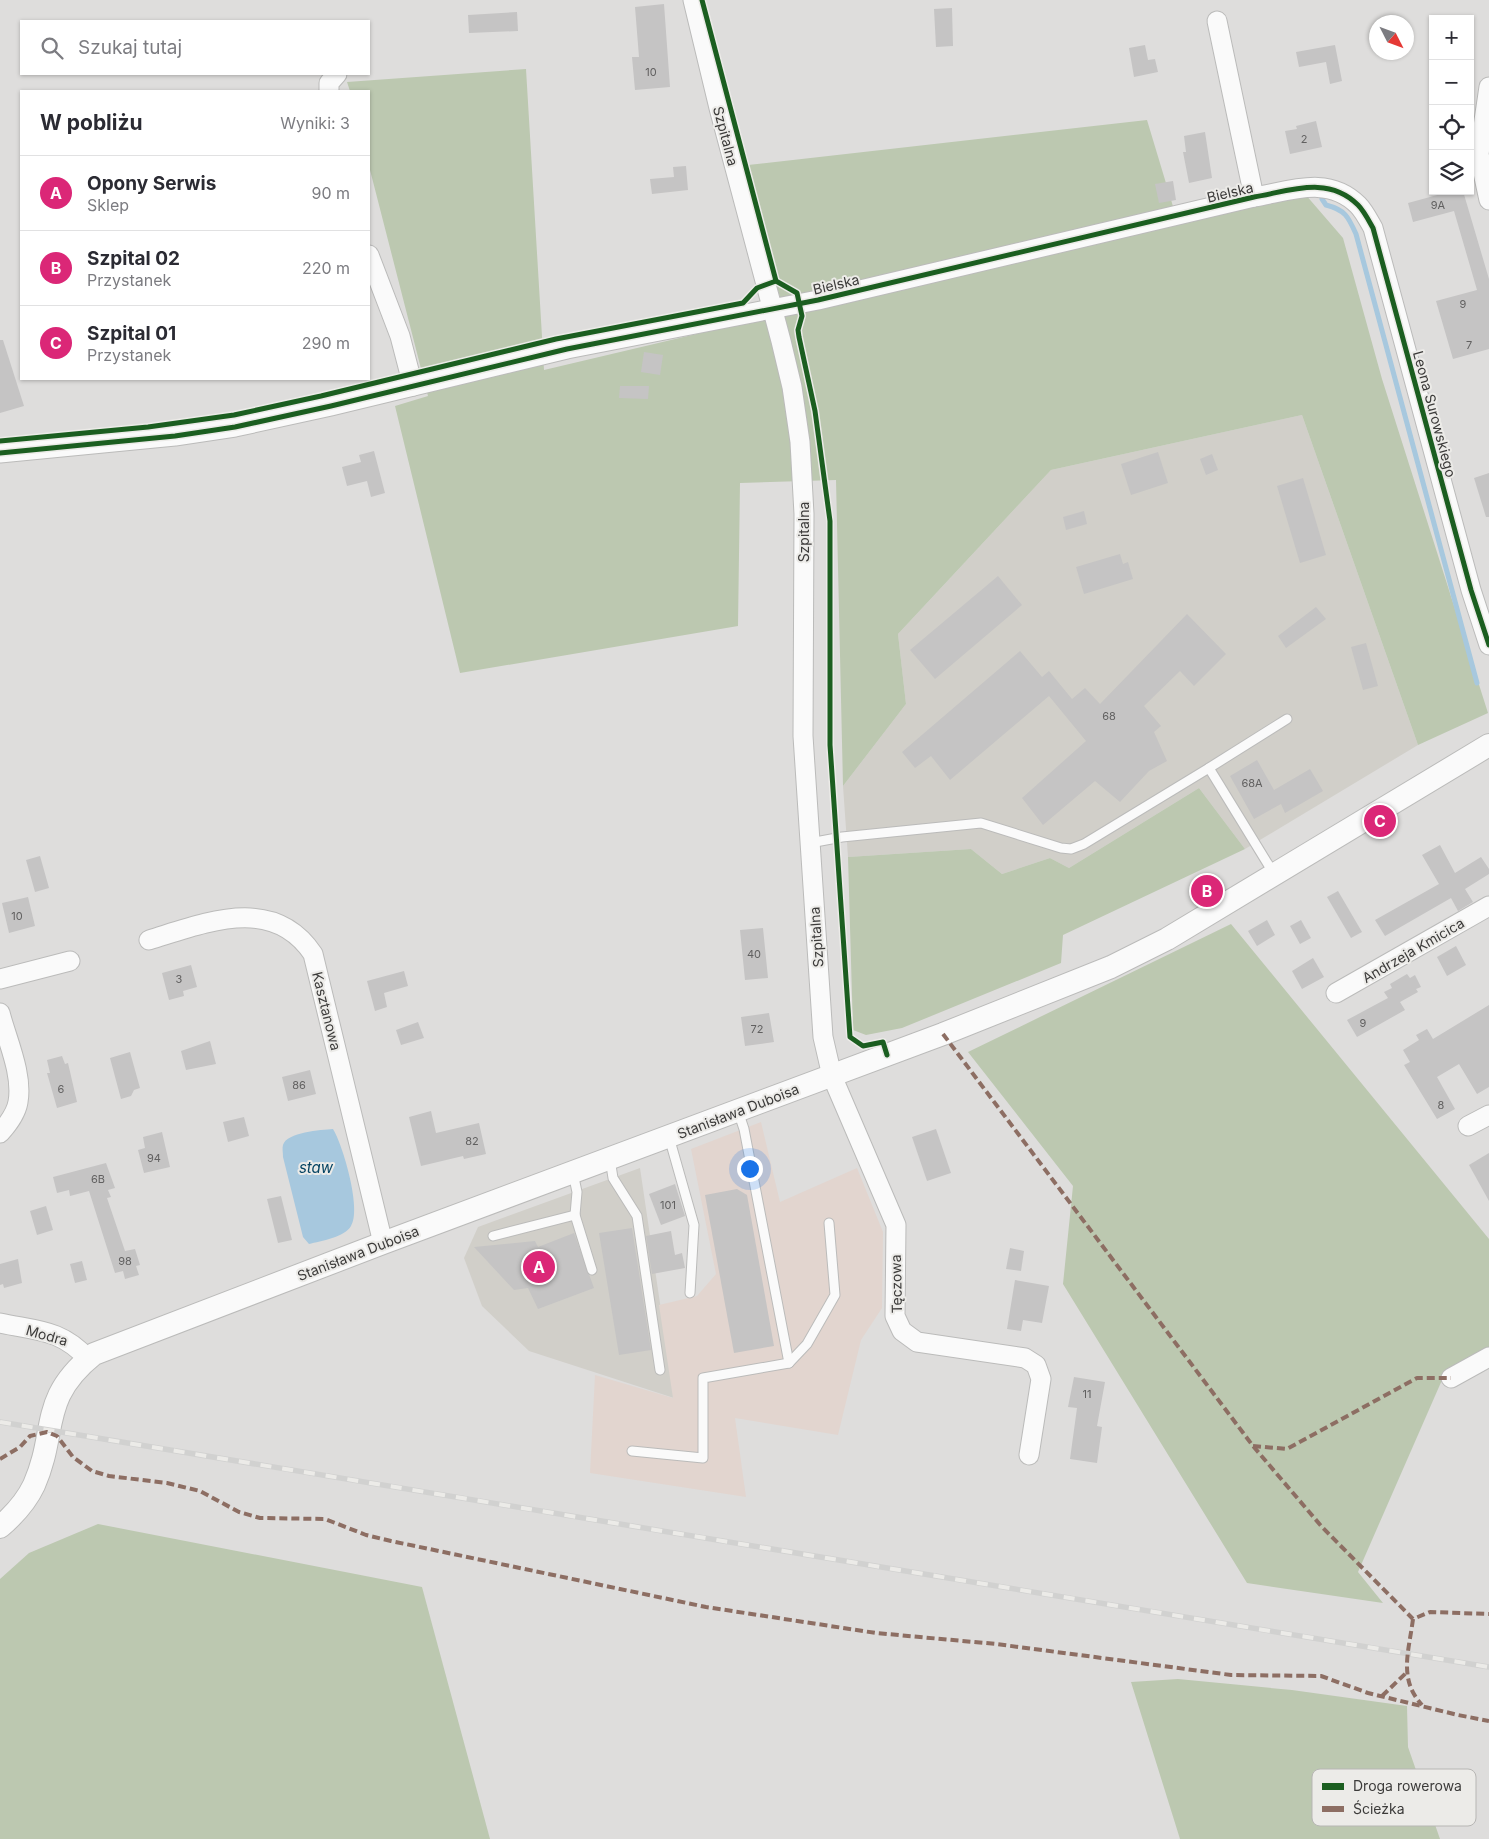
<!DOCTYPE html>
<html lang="pl">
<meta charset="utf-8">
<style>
body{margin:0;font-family:Inter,sans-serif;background:#f7f7f7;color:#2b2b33}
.controls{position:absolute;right:15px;top:15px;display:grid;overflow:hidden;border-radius:0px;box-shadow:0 1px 4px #0004}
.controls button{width:45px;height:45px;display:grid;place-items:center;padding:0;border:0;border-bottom:1px solid #e1e1e2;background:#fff;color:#2b2b33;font:25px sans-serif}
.compass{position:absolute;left:1369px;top:15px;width:45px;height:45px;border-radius:50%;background:#fff;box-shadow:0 1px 4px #0004;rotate:132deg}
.you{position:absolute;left:749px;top:1168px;width:18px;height:18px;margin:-12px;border:4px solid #fff;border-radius:50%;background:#1a73e8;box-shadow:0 0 0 8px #1a73e833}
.badge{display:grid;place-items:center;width:32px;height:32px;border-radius:50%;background:#db2777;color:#fff;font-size:16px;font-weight:700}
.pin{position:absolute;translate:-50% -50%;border:2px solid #fff;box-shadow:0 1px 5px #0006}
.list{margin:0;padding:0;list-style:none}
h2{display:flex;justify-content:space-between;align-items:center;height:65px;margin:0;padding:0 20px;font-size:21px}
h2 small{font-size:16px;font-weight:400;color:#7c7c81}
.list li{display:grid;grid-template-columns:32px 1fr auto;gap:15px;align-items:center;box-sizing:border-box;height:75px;padding:0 20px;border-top:1px solid #e1e1e2}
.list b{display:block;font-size:19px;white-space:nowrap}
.list p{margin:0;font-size:16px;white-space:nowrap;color:#7c7c81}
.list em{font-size:16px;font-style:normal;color:#7c7c81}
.icon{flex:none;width:28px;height:28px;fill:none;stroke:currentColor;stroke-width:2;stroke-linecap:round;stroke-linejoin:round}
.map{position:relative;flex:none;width:1489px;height:1839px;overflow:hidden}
.search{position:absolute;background:#fff;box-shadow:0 1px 4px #0004;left:20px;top:20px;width:350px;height:55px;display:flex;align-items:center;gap:12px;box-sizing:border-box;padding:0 18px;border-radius:0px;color:#7c7c81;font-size:19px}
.panel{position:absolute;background:#fff;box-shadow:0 1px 4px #0004;left:20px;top:90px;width:350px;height:290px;border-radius:0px}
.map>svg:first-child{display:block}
.built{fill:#d1cfc9}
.industrial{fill:#e2d5cf}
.green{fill:#bcc8b0}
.water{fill:#a7c8de}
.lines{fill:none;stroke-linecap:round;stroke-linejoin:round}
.stream{stroke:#a7c8de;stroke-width:5}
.building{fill:#c5c4c4}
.service-casing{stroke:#bbbbba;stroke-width:11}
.minor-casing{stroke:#bbbbba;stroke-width:21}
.tertiary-casing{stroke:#bbbbba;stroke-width:24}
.service{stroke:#fafafa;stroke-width:9}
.minor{stroke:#fafafa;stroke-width:19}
.tertiary{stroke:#fafafa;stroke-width:22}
.rail-casing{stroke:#d1d1d0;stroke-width:5.5}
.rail{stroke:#ecebe8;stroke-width:4;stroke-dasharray:11;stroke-linecap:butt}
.quiet{stroke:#8d6e63;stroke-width:4;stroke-dasharray:8 4;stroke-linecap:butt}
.cycleway-casing{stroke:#ecebe8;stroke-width:8}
.cycleway{stroke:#1b5e20;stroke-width:5}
.labels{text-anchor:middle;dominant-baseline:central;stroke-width:4;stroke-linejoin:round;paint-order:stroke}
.number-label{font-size:11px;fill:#616060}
.street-label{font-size:14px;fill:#3c3b3a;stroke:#ecebe8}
.water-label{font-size:15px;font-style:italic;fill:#044362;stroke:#ecebe8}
.key{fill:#ecebe8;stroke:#b7b6b4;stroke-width:1}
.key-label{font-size:14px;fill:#3c3b3a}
</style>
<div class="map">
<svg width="1489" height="1839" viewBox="0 0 1489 1839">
<rect width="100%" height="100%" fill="#dedddc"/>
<!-- built -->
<g class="built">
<polygon points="1302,415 1418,745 1245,849 1199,788 1069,868 1050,858 1002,874 971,849 848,857 843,786 906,704 898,634 1051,470"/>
<polygon points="640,1168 674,1398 529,1351 482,1306 464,1258 478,1227"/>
</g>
<!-- industrial -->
<polygon class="industrial" points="761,1122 780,1202 857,1168 883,1232 882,1308 861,1340 838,1435 735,1418 746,1497 590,1473 595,1375 673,1398 659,1305 697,1296 716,1274 691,1149"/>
<!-- green -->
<g class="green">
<polygon points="526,69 544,370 785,313 739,166 1147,120 1178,223 1305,194 1343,238 1382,379 1488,713 1418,745 1302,415 1051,470 898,634 906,704 843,786 836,480 740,483 738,626 460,673 395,406 428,396 369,166 369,91 350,91 347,82"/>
<polygon points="1199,788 1245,849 1063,935 1061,963 902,1028 866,1035 853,1030 848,857 971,849 1002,874 1050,858 1069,868"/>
<polygon points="1231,924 1489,1239 1489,1354 1442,1380 1358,1572 1383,1603 1247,1583 1063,1284 1073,1186 968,1052"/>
<polygon points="98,1524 422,1587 490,1839 0,1839 0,1579 29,1553"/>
<polygon points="1178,1679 1292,1690 1407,1706 1408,1747 1440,1839 1180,1839 1131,1682"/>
</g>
<!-- water -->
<path class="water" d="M333,1129C343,1145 362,1210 351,1226C345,1237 321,1241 309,1244L303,1237L283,1157C283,1153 282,1148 283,1145C287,1132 321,1130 333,1129Z"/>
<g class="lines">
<!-- stream -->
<path class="stream" d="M1322,199L1326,205C1345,210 1348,216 1356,234L1477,683"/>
</g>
<!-- building -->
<g class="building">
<polygon points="664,4 670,87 635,90 632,57 639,57 635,7"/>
<polygon points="952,8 953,46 936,47 934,9"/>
<polygon points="517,12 518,31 469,33 468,15"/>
<polygon points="1145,45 1148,60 1155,59 1158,72 1134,77 1129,48"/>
<polygon points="1335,45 1342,81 1330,84 1326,62 1299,67 1296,52"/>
<polygon points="1316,121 1322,147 1290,154 1285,131 1297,129 1296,126"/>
<polygon points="1205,132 1212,178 1189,183 1183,152 1186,152 1184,136"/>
<polygon points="686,166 688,190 652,194 650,179 674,177 673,167"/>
<polygon points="1173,181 1176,200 1159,203 1155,184"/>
<polygon points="1452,191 1463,191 1489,279 1489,349 1453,359 1436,301 1477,290 1454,211 1413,222 1408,203"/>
<polygon points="0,340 3,340 24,406 0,413"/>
<polygon points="644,352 663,355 660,375 641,372"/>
<polygon points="620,386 649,386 648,399 619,398"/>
<polygon points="374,451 385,493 371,497 367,481 347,486 342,467 361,462 359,455"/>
<polygon points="1158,452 1168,483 1131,495 1121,464"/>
<polygon points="1212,454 1218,470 1206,475 1200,459"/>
<polygon points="1489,473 1489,517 1486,517 1474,478"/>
<polygon points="1303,478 1326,555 1300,563 1277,486"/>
<polygon points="1084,511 1087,524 1066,530 1063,517"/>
<polygon points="1120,554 1123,564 1128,562 1133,579 1084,594 1076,567"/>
<polygon points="998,576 1022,605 935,679 910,650"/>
<polygon points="1316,607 1326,619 1286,648 1278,636"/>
<polygon points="1187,614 1226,654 1194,686 1180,671 1144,706 1161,726 1154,732 1167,761 1149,771 1120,802 1095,781 1043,825 1022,798 1086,741 1049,696 950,780 931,756 915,768 902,752 1020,651 1042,677 1049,671 1072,699 1085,688 1100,704"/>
<polygon points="1366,643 1378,686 1363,690 1351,647"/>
<polygon points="1257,760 1274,790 1310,769 1323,791 1285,813 1281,804 1254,819 1230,776"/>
<polygon points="1440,845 1455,873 1481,857 1489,869 1489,874 1465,889 1473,902 1458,911 1451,898 1385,936 1375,920 1439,884 1422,855"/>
<polygon points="40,856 49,888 35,892 26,860"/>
<polygon points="1338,891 1362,932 1351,938 1327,897"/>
<polygon points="28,897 35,926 9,933 2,903"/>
<polygon points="1267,920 1275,935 1257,946 1248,931"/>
<polygon points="1301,920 1311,938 1300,944 1290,926"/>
<polygon points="763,928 768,978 745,980 740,930"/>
<polygon points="1456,946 1466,965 1447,976 1437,957"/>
<polygon points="1313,958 1324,977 1302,989 1292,971"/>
<polygon points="191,965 197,987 183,991 184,996 169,1000 162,973"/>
<polygon points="404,971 408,986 384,993 387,1007 375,1011 367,981"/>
<polygon points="1407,974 1410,978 1415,975 1421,987 1416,989 1418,992 1400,1002 1405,1010 1357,1037 1347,1020 1388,998 1384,992 1392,988 1390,984"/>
<polygon points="1489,1005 1489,1087 1477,1094 1459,1064 1437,1077 1455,1109 1437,1119 1404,1065 1410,1062 1403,1050 1419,1040 1416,1035 1427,1029 1433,1039"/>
<polygon points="769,1013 774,1042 745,1046 741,1017"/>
<polygon points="418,1022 424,1038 401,1045 396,1030"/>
<polygon points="210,1041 216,1064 186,1070 181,1051"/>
<polygon points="130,1052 140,1088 134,1090 131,1096 121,1099 110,1058"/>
<polygon points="62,1056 65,1064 68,1063 77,1102 57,1108 47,1073 50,1073 47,1060"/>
<polygon points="310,1070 316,1094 288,1101 282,1077"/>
<polygon points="431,1111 436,1133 479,1123 486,1154 464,1159 463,1156 421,1166 409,1117"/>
<polygon points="244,1117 249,1136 228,1142 223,1122"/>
<polygon points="936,1129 951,1173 927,1181 912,1137"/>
<polygon points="162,1132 170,1167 144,1173 138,1150 145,1148 143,1137"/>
<polygon points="1489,1153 1489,1201 1469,1165"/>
<polygon points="106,1163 115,1188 108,1190 111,1197 107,1198 125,1251 135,1249 140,1265 136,1266 139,1275 125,1279 123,1271 115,1273 89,1191 70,1196 69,1190 57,1193 53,1177"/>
<polygon points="675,1184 685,1216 661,1225 649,1194"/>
<polygon points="737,1189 747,1195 774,1346 734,1353 705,1195"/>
<polygon points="281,1196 292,1240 278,1243 267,1199"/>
<polygon points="46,1206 53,1230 37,1235 30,1211"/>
<polygon points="632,1228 651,1350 619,1355 599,1233"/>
<polygon points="671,1231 675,1255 682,1253 685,1268 652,1274 646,1236"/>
<polygon points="574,1233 594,1288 538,1309 528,1288 514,1290 474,1247 535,1241 538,1247"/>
<polygon points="1010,1248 1024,1251 1021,1271 1006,1269"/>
<polygon points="18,1259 22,1283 4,1288 3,1284 0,1285 0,1264"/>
<polygon points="82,1261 87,1280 75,1283 70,1264"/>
<polygon points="1015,1280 1049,1286 1042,1323 1023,1320 1021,1331 1007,1329"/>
<polygon points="1074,1377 1105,1382 1097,1426 1102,1427 1097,1463 1070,1459 1077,1408 1068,1407"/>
</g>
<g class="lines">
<!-- service casing -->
<g class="service-casing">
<g id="service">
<polyline points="1209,768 1287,719"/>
<polyline points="810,843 842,837 981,823 1061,848 1071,849 1084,844 1209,768 1274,874"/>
<polyline points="738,1111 744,1129 789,1363"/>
<polyline points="669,1137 694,1225 690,1293"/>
<polyline points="610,1159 613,1178 637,1216 660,1370"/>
<polyline points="573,1173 577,1192 575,1215 592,1270"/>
<polyline points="493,1236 575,1215"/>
<polyline points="632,1451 703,1458 703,1378 789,1363 807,1344 835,1295 829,1223"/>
</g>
</g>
<!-- minor casing -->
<g class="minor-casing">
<g id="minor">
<polyline points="693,0 719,108 781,341 792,387 800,442 804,514 803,736 823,1037 832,1076 896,1225 895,1316 902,1331 917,1342 1025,1358 1036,1365 1041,1379 1029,1455"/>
<polyline points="1217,21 1254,197"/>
<polyline points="1489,87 1479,154 1489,200"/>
<polyline points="329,91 329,83 337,74"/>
<polyline points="369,255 400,336 413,386"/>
<path d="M0,453L175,436L235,427L331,406L567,349L818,300L1254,197C1290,191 1328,175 1358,205C1364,211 1369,221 1373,228L1471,590L1489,645"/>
<path d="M149,940C205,923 273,894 313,954L383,1243"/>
<polyline points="0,979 70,961"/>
<polyline points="1336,993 1489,906"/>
<path d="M0,1013C7,1040 23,1074 18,1102C16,1114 8,1124 0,1133"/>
<polyline points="1468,1126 1489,1115"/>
<path d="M0,1323C37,1331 61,1329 88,1359"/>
<polyline points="1451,1378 1489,1357"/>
</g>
</g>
<!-- tertiary casing -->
<g class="tertiary-casing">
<path id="tertiary" d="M0,1527C14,1515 26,1502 34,1485C58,1431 38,1399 94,1354L383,1243L943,1034L1111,967L1167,939L1489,745"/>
</g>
<!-- service -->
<use href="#service" class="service"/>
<!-- minor -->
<use href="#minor" class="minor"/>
<!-- tertiary -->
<use href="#tertiary" class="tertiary"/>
<!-- rail casing -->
<g class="rail-casing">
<polyline id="rail" points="0,1422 1489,1667"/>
</g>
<!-- rail -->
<use href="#rail" class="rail"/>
<!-- quiet -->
<g class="quiet">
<polyline points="943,1034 1253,1446 1322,1527 1413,1619 1430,1612 1489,1614"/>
<polyline points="1253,1446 1287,1449 1417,1378 1451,1378"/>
<polyline points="0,1459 20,1447 30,1436 47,1432 57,1436 73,1457 92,1471 109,1476 167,1483 200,1491 239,1512 260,1518 325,1519 366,1535 391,1541 706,1607 876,1633 996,1644 1231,1675 1321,1676 1368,1693 1458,1715 1489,1721"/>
<path d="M1413,1619C1409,1651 1398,1679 1422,1705"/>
<polyline points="1382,1696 1406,1673"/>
</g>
<!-- cycleway casing -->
<g class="cycleway-casing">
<g id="cycleway">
<polyline points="702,0 776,281 797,293 802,316 798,330 799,337 815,411 830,521 830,745 850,1037 863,1046 883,1042 887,1055"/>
<polyline points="0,441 148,427 234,415 321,396 556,339 743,303 757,288 776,281"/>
<path d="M0,453L175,436L235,427L331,406L567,349L818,300L1254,197C1290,191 1328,175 1358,205C1364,211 1369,221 1373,228L1471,590L1489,645"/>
</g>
</g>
<!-- cycleway -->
<use href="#cycleway" class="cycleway"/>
</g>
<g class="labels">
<!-- number labels -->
<g class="number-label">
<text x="651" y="72">10</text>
<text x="1304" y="139">2</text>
<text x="1438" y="205">9A</text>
<text x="1463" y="304">9</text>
<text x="1469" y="345">7</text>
<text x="1109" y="716">68</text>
<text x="1252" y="783">68A</text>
<text x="17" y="916">10</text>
<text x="754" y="954">40</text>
<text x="179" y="979">3</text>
<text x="1363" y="1023">9</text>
<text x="757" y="1029">72</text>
<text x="299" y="1085">86</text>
<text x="61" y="1089">6</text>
<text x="1441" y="1105">8</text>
<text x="472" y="1141">82</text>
<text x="154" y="1158">94</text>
<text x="98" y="1179">6B</text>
<text x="668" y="1205">101</text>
<text x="125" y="1261">98</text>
<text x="1087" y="1394">11</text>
</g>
<!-- street labels -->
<g class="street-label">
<text transform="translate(726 136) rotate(75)">Szpitalna</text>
<text transform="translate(1230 192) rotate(-13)">Bielska</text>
<text transform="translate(836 284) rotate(-13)">Bielska</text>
<text transform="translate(1435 414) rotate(75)">Leona Surowskiego</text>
<text transform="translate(803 532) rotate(-90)">Szpitalna</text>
<text transform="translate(816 937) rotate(-94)">Szpitalna</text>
<text transform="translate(1413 950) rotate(-30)">Andrzeja Kmicica</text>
<text transform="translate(327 1011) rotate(76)">Kasztanowa</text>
<text transform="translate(738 1111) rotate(-21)">Stanisława Duboisa</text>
<text transform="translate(358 1253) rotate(-21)">Stanisława Duboisa</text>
<text transform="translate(896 1284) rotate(-91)">Tęczowa</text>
<text transform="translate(47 1335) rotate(16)">Modra</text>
</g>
<!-- water labels -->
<g class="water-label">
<text x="316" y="1167">staw</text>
</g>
</g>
<!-- legend -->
<rect x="1312" y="1769" width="164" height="57" rx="8" class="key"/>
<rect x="1322" y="1783" width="22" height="7" fill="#1b5e20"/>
<rect x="1322" y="1806" width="22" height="6" fill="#8d6e63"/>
<g class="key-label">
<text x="1353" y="1791">Droga rowerowa</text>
<text x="1353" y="1814">Ścieżka</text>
</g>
</svg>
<div class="controls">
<button>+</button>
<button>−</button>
<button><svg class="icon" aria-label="locate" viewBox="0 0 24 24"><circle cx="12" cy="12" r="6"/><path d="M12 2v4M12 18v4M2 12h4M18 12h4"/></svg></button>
<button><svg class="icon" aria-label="layers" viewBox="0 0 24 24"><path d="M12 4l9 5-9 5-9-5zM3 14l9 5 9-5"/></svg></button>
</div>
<svg class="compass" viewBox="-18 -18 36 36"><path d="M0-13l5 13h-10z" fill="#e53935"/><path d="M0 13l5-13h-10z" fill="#7c7c81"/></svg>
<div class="you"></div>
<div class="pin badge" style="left:539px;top:1267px">A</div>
<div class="pin badge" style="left:1207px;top:891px">B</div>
<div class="pin badge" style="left:1380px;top:821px">C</div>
<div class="search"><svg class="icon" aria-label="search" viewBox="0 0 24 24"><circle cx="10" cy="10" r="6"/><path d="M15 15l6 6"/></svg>Szukaj tutaj</div>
<section class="panel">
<h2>W pobliżu<small>Wyniki: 3</small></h2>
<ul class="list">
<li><span class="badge">A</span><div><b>Opony Serwis</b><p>Sklep</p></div><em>90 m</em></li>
<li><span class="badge">B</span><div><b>Szpital 02</b><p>Przystanek</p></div><em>220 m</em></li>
<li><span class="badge">C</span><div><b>Szpital 01</b><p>Przystanek</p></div><em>290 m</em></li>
</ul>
</section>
</div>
